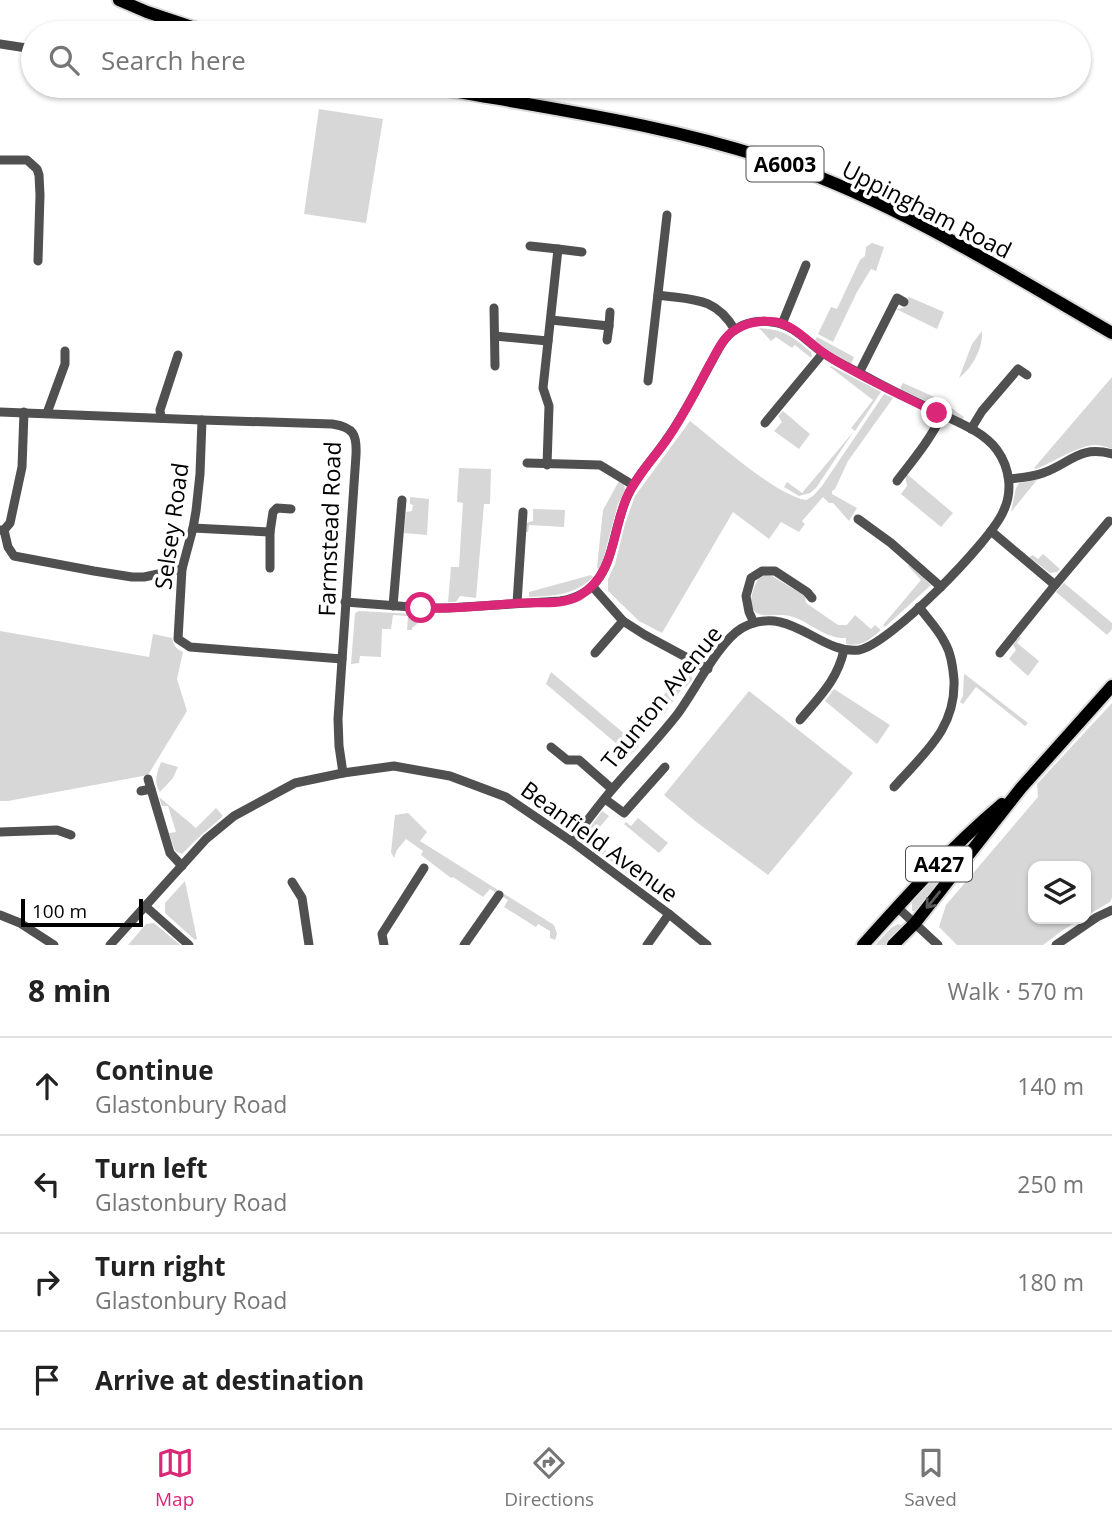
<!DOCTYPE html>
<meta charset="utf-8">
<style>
body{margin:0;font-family:"Open Sans",sans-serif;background:#f6f6f6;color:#222}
.controls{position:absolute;right:21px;bottom:21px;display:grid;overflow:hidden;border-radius:14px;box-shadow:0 2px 5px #0004}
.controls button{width:63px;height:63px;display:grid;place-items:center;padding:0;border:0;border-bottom:2px solid #e0e0e0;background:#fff;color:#222;font:35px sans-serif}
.scale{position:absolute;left:21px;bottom:18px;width:122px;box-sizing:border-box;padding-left:7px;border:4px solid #000;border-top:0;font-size:19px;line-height:24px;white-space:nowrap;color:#000;-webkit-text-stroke:5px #fff;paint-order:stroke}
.stop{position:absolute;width:21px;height:21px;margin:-16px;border:5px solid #db2777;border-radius:50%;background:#fff}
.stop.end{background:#db2777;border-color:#fff;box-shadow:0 2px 7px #0008}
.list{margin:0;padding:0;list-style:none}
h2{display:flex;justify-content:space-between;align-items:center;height:91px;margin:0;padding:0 28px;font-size:30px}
h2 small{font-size:23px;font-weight:400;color:#767676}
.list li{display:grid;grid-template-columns:46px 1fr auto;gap:21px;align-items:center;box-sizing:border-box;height:98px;padding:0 28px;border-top:2px solid #e0e0e0}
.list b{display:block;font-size:26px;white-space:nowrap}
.list p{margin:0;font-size:23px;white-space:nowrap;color:#767676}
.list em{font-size:23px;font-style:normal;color:#767676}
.icon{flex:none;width:38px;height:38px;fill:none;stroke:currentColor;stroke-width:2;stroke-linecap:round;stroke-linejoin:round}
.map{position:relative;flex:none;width:1112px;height:945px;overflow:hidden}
.search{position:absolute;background:#fff;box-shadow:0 2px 5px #0004;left:21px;right:21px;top:21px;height:77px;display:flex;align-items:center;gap:18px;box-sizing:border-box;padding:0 24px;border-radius:38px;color:#767676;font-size:26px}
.sheet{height:483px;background:#fff}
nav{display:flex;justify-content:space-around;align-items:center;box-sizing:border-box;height:98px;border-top:2px solid #e0e0e0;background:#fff;font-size:19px;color:#767676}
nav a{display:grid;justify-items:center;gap:4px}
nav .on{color:#db2777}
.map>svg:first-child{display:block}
.green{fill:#d7d7d7}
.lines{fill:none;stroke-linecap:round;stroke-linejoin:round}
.highway-casing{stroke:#dbdbdb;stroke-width:16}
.minor{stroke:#505050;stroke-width:9}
.highway{stroke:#000;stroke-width:12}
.oneway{stroke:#595959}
.route{stroke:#db2777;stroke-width:9}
.labels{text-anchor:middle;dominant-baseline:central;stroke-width:7;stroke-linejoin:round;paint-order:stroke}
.shield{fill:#fff;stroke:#4c4c4c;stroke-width:2}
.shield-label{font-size:21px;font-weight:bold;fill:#000}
.street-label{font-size:23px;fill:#000;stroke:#fff}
</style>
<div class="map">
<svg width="1112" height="945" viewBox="0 0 1112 945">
<rect width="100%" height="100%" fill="#fff"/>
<!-- green -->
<g class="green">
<polygon points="319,109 383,119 366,223 304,214"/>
<polygon points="872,243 884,247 876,271 871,269 857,292 833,342 818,334 831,307 837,309 860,260 865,256 866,247"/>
<polygon points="909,297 944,312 937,329 896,309 903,308"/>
<path d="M759,328C786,330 791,336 811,352L812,356L811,358L795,345L792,348L776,337L771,341Z"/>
<path d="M982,331C983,348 973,367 959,378L972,344Z"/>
<polygon points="817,337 854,357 851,364 824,348 815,340"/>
<polygon points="831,366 881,392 855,431 851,428 873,400 830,367"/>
<path d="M1112,377V449C1107,447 1100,445 1095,445C1079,445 1052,463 1036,469L1034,468Z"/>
<polygon points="903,383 939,399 964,417 962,421 932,404 902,390 900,388"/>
<path d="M884,394L893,398L848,461L835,489L832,491V494L857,508L849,521L833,503H829L823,497L802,521L805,524L799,532L781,522L769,539L733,512L662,633L639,621L608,591V579L615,564L625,524L635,496L690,421C717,442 774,494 806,500L813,496L822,486Z"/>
<polygon points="783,411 810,434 799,449 774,431 782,422 778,416"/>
<polygon points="854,431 816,488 810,493 799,496 784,487 787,482 802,493"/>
<polygon points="459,468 491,469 490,504 484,504 476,598 460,596 456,602 448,602 451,567 459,567 463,503 457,502"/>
<polygon points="905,475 908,475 953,513 941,527 901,494 907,486"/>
<polygon points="1037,480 1011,512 1016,488 1019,483"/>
<polygon points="619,481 624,484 625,490 618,504 602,564 599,570 597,567 603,510"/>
<polygon points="410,497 429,499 427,535 404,533 406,512 412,511 413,505 410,504"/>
<polygon points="533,509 565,510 564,527 529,525 528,532 524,532 526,523 533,521"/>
<polygon points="1043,554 1060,569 1057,572 1050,573 1029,557 1033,555 1038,559"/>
<polygon points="909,565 931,585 885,627 883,625 921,580 908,566"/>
<path d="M761,574L772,576L805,596L806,603L838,625H847L855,615L871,629L875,625L881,630C870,640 861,647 846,644V638C827,639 813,625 796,618C784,613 775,616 763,615C742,613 754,584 761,574Z"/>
<path d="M591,575L593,577C575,595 554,596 529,597V592Z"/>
<polygon points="1064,583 1112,623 1112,629 1107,635 1056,592"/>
<polygon points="359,611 413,614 418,619 417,624 412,628 412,630 407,630 408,616 393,615 391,629 382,629 381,657 360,656 359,663 351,664 355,613"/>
<path d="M0,631L149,657L153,634L172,638C174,646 176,649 183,652L177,679L187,711L148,775L8,801H0Z"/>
<polygon points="1020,636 1021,637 1017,643 1039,661 1028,676 1009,659 1016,650 1013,645"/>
<polygon points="688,667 691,669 692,680 686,687 681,690 666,711 665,714 655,705"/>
<polygon points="551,672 639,746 630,755 546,684"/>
<polygon points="964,674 966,675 1028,723 1025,726 976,687 963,704 960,702 963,696"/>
<polygon points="834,689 890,725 877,744 825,701"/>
<polygon points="749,691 853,773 768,875 695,821 664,795"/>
<polygon points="1112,703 1112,898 1110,902 1086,916 1086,866 1033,866 1033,919 1081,919 1063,930 1043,945 957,945 939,927 946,905 1038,797 1037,784"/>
<path d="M161,762L178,767L173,778L160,792C153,782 157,773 161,762Z"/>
<polygon points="159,797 196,828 216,808 223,816 197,839 182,854 175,851 169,833 176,832 168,806 162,806"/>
<polygon points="602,811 609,816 590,839 642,878 638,882 589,844 587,832"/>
<polygon points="408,813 427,832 420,841 554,925 557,934 555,940 550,938 550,931 538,924 536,927 504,907 508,900 490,889 483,897 453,877 451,878 421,855 423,851 406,839 397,850 394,858 391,852 395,815"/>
<polygon points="638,818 668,843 659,853 624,824 626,822 631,826"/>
<polygon points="973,840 928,898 916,911 912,911 912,902 916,895"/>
<polygon points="185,881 197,939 195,940 165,913 165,903"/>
<polygon points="154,923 180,945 128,945 146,924"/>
<polygon points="898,924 901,925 901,927 885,945 875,945 891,928"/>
</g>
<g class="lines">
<!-- highway casing -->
<g class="highway-casing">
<g id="highway">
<polyline points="119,0 147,12 210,33"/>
<path d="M424,86C546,108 670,124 787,165C901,205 1008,273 1112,333"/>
<path d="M863,945C907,896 951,847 1002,804"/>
<polyline points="893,945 915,923 1021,788 1112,686"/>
</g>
</g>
<!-- minor -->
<g class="minor">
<polyline points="0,44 33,49"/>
<polyline points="105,86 108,93"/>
<polyline points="0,160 27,160 37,169 39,175 40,195 38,261"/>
<polyline points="530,246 558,249"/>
<path d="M658,295C692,300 715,296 735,330"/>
<polyline points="494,308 495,366"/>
<polyline points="551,320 609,326 610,312"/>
<polyline points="782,324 806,265"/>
<polyline points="495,336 548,341"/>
<polyline points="607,340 609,326"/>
<polyline points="859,373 897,298 904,302"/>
<polyline points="648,381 667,215"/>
<path d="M0,412L202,420L332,424C354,427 357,435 356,455L338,719L339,746L343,773"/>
<polyline points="47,413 65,364 65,351"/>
<polyline points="161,418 160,410 178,355"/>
<polyline points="202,420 200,474 196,511 193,528 182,569 178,639 190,647 342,659"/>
<polyline points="765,423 823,353"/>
<polyline points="971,429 982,411 1018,369 1027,375"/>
<polyline points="527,463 600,465 633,485"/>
<polyline points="547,465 549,406 543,388 558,249 582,252"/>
<path d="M1009,479C1020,478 1032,477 1043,473C1071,463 1079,445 1112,454"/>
<path d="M897,481C913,460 930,440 942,415"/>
<polyline points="858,519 891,543 941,587"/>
<polyline points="193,528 270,532 273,512 277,508 291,509"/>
<polyline points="0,530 4,530 10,523 22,467 24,412"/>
<polyline points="4,530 8,547 14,556 94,571 132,577 144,577 182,569"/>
<polyline points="991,531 1055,585 1000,653"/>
<polyline points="270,568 270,532"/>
<polyline points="1055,585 1109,521"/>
<polyline points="592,586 623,621 645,635 708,669"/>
<path d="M345,602L425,608H448L560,601C618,592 608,534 629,493C638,474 654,458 666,440C684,415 697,388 712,361C718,350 724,337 735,330C745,322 760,320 772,322C793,324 806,341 822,352C836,362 852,369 867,377C890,390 914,401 937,412C957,422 983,431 997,450C1010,468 1013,492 1003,512C990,542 889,645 859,650C819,655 790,602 742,628C718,642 694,693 676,716C657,740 636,762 616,785C600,803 586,823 571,841"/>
<polyline points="517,603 523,512"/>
<polyline points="393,606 402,500"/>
<polyline points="754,623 749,612 746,596 751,578 762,571 775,571 807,592 812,598"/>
<polyline points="595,653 623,621"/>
<path d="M800,720C819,697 837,681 844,650"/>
<polyline points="551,747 567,760 579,760 612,789"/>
<polyline points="148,779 170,853 182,866"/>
<path d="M894,787C924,753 956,729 954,680C953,667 951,653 945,643C939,630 928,619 919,607"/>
<polyline points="141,791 151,789"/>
<polyline points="605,799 624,813 665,767"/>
<polyline points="0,832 57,830 71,835"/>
<polyline points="292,882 302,898 309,945"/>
<polyline points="145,906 189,945"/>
<polyline points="897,907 938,945"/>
<polyline points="0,915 20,923 54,945"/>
<polyline points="110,945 206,839 234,816 295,783 343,773 394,766 450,776 506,797 571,841 669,914 707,945"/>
<polyline points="384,945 382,934 424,868"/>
<polyline points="464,945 499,895"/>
<polyline points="647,945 669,914"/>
<polyline points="1056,945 1097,917 1112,910"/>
</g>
<!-- highway -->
<use href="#highway" class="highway"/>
</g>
<!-- one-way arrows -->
<defs><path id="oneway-shaft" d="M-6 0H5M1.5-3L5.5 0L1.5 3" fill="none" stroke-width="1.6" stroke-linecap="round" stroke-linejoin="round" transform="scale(1.75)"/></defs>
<use class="oneway" href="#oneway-shaft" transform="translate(933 900) rotate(129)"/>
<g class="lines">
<!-- route -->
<path class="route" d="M421,608C454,610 488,605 521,603C540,602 563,605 579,596C615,575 612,533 626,499C635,478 652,460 665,442C683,417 696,390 710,364C717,352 723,337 735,330C747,322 762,320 776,322C795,326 809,343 825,354C860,377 900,394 937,413"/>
</g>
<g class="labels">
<!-- shield labels -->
<g class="shield">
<rect x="746.5" y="146.5" width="77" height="35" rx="5"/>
<rect x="906" y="846.5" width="66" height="35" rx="5"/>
</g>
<g class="shield-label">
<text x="785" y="164">A6003</text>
<text x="939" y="864">A427</text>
</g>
<!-- street labels -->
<g class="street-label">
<text transform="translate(927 209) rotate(27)">Uppingham Road</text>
<text transform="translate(171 526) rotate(-82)">Selsey Road</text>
<text transform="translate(329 529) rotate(-88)">Farmstead Road</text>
<text transform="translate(661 697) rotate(-51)">Taunton Avenue</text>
<text transform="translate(600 841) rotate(36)">Beanfield Avenue</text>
</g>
</g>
</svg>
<div class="controls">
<button><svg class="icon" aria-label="layers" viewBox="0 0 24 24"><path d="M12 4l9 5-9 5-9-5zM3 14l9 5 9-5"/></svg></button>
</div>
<div class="scale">100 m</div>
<div class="stop" style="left:421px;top:608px"></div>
<div class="stop end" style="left:937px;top:413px"></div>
<div class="search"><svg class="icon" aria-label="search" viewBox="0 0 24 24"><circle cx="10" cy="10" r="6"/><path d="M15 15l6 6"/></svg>Search here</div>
</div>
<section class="sheet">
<h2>8 min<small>Walk · 570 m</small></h2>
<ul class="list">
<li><svg class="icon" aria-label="ahead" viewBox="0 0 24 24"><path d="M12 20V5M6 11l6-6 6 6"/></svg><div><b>Continue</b><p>Glastonbury Road</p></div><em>140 m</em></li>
<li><svg class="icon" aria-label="left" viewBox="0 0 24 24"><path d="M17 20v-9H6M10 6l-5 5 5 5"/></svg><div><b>Turn left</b><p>Glastonbury Road</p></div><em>250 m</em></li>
<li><svg class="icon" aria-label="right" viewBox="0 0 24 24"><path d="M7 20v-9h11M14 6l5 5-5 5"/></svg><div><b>Turn right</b><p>Glastonbury Road</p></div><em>180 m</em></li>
<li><svg class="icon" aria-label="arrive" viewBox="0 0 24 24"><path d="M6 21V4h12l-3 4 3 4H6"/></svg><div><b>Arrive at destination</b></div></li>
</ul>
</section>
<nav>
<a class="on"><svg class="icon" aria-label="map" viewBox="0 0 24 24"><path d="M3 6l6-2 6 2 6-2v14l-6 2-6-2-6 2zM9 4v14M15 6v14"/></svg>Map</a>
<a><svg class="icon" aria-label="directions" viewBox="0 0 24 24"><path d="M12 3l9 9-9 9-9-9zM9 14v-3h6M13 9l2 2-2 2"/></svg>Directions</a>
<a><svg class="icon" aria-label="saved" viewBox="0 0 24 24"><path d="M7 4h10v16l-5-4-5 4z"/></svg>Saved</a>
</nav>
